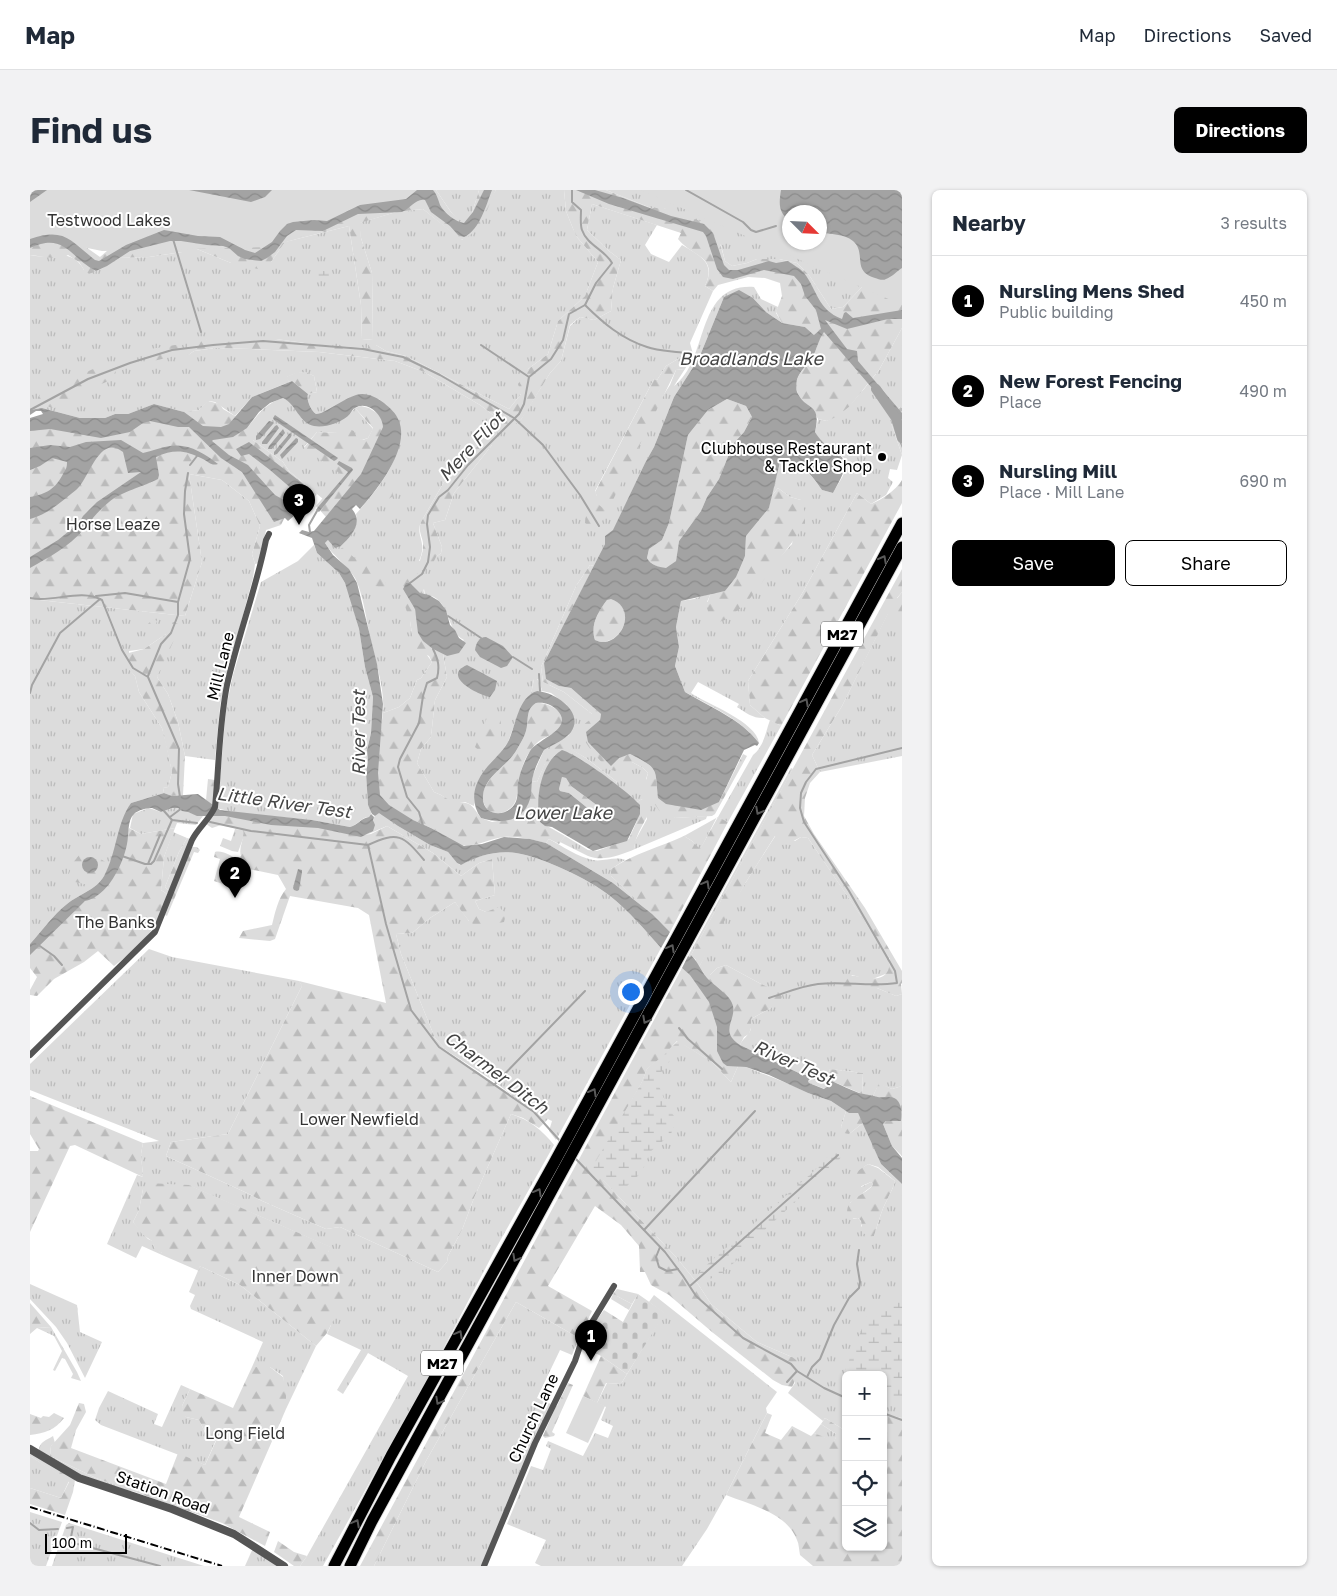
<!DOCTYPE html>
<meta charset="utf-8">
<style>
body{margin:0;font-family:"Golos Text",sans-serif;background:#f2f2f3;color:#1f2937}
.controls{position:absolute;right:15px;bottom:15px;display:grid;overflow:hidden;border-radius:8px;box-shadow:0 1px 4px #0004}
.controls button{width:45px;height:45px;display:grid;place-items:center;padding:0;border:0;border-bottom:1px solid #e0e1e3;background:#fff;color:#1f2937;font:25px sans-serif}
.compass{position:absolute;left:752px;top:15px;width:45px;height:45px;border-radius:50%;background:#fff;box-shadow:0 1px 4px #0004;rotate:114deg}
.scale{position:absolute;left:15px;bottom:12px;width:82px;box-sizing:border-box;padding-left:5px;border:2px solid #000;border-top:0;font-size:14px;line-height:18px;white-space:nowrap;color:#000;-webkit-text-stroke:4px #fff;paint-order:stroke}
.you{position:absolute;left:600px;top:801px;width:18px;height:18px;margin:-12px;border:4px solid #fff;border-radius:50%;background:#1a73e8;box-shadow:0 0 0 8px #1a73e833}
.badge{display:grid;place-items:center;width:32px;height:32px;border-radius:50%;background:#000;color:#fff;font-size:16px;font-weight:700}
.pin{position:absolute;translate:-50% -41px;filter:drop-shadow(0 1px 2px #0008)}
.pin::after{content:'';position:absolute;top:26px;width:18px;height:15px;background:inherit;clip-path:polygon(0 0,100% 0,50% 100%)}
.list{margin:0;padding:0;list-style:none}
h2{display:flex;justify-content:space-between;align-items:center;height:65px;margin:0;padding:0 20px;font-size:21px}
h2 small{font-size:16px;font-weight:400;color:#747a83}
.list li{display:grid;grid-template-columns:32px 1fr auto;gap:15px;align-items:center;box-sizing:border-box;height:90px;padding:0 20px;border-top:1px solid #e0e1e3}
.list b{display:block;font-size:19px;white-space:nowrap}
.list p{margin:0;font-size:16px;white-space:nowrap;color:#747a83}
.list em{font-size:16px;font-style:normal;color:#747a83}
.actions{display:flex;gap:10px;padding:15px 20px}
.actions a{flex:1;padding:11px 0;border:1px solid #000;border-radius:8px;text-align:center;font-size:18px;color:#000}
.actions .main{background:#000;color:#fff}
.icon{flex:none;width:28px;height:28px;fill:none;stroke:currentColor;stroke-width:2;stroke-linecap:round;stroke-linejoin:round}
.map{position:relative;flex:none;width:872px;height:1376px;overflow:hidden;border-radius:8px}
header{display:flex;align-items:center;gap:30px;box-sizing:border-box;height:70px;padding:0 25px;background:#fff;border-bottom:1px solid #e0e1e3}
header strong{font-size:24px}
nav{display:flex;gap:28px;margin-inline-start:auto;font-size:18px}
.intro{display:flex;align-items:center;justify-content:space-between;box-sizing:border-box;height:120px;padding:0 30px}
h1{margin:0;font-size:35px}
.button{padding:12px 22px;border-radius:8px;background:#000;color:#fff;font-size:18px;font-weight:700}
main{display:flex;gap:30px;padding:0 30px}
aside{flex:1;background:#fff;border-radius:8px;box-shadow:0 1px 4px #0004}
.map>svg:first-child{display:block}
.grass{fill:url(#grass-tufts);fill-rule:evenodd}
.forest{fill:url(#forest-firs)}
.wetland{fill:url(#wetland-marsh)}
.cemetery{fill:url(#cemetery-stones)}
.green{fill:#dcdcdc;fill-rule:evenodd}
.water{fill:url(#water-waves);fill-rule:evenodd}
.lines{fill:none;stroke-linecap:round;stroke-linejoin:round}
.stream{stroke:#a3a3a3;stroke-width:2}
.river{stroke:#a3a3a3;stroke-width:10}
.motorway-casing{stroke:#dbdbdb;stroke-width:13}
.minor{stroke:#555;stroke-width:6}
.tertiary{stroke:#555;stroke-width:8}
.motorway{stroke:#000;stroke-width:11}
.rail{stroke:#000;stroke-width:2;stroke-dasharray:8 2.5 1 2.5;stroke-linecap:butt}
.oneway{stroke:#595959}
.poi-dot{fill:#000;stroke:#fff;stroke-width:2}
.labels{text-anchor:middle;dominant-baseline:central;stroke-width:4;stroke-linejoin:round;paint-order:stroke}
.shield{fill:#fff;stroke:#4c4c4c;stroke-width:1}
.shield-label{font-size:15px;font-weight:bold;fill:#000}
.park-label{font-size:16px;fill:#333;stroke:#fff}
.poi-label{font-size:16px;fill:#000;stroke:#fff;text-anchor:end}
.street-label{font-size:16px;fill:#000;stroke:#fff}
.water-label{font-size:18px;font-style:italic;fill:#444;stroke:#fff}
</style>
<header>
<strong>Map</strong>
<nav><a>Map</a><a>Directions</a><a>Saved</a></nav>
</header>
<div class="intro"><h1>Find us</h1><a class="button">Directions</a></div>
<main>
<div class="map">
<svg width="872" height="1376" viewBox="0 0 872 1376">
<defs>
<pattern id="grass-tufts" width="24" height="20" patternUnits="userSpaceOnUse" patternTransform="scale(1.25)"><rect width="24" height="20" fill="#dcdcdc"/><path d="M3 7l-1-3M5 7V3M7 7l1-3M15 17l-1-3M17 17v-4M19 17l1-3" fill="none" stroke="#bbb"/></pattern>
<pattern id="forest-firs" width="22" height="20" patternUnits="userSpaceOnUse" patternTransform="scale(1.25)"><rect width="22" height="20" fill="#dcdcdc"/><path d="M5 1l3.5 6h-7zM16 11l3.5 6h-7z" fill="#bbb"/></pattern>
<pattern id="wetland-marsh" width="20" height="14" patternUnits="userSpaceOnUse" patternTransform="scale(1.25)"><rect width="20" height="14" fill="#dcdcdc"/><path d="M1 5h8M5 5V1M11 12h8M15 12V8" fill="none" stroke="#bbb"/></pattern>
<pattern id="cemetery-stones" width="16" height="16" patternUnits="userSpaceOnUse" patternTransform="scale(1.25)"><rect width="16" height="16" fill="#dcdcdc"/><path d="M2 7V4a2 2 0 0 1 4 0v3zM10 15v-3a2 2 0 0 1 4 0v3z" fill="#bbb"/></pattern>
<pattern id="water-waves" width="16" height="10" patternUnits="userSpaceOnUse" patternTransform="scale(1.25)"><rect width="16" height="10" fill="#a3a3a3"/><path d="M0 5q4-4 8 0t8 0" fill="none" stroke="#8b8b8b"/></pattern>
</defs>
<rect width="100%" height="100%" fill="#fff"/>
<!-- grass -->
<g class="grass">
<polygon points="406,0 449,0 440,30 436,35 429,35 428,29 421,22"/>
<path d="M466,0H534L536,21L546,46L568,72L555,106L528,131L518,164L498,179L491,204L479,219L376,166L356,161L346,155L338,158L289,155L246,149H177L158,165L164,161L186,158L221,159L289,162L365,171L394,182L450,215L467,228L490,231L520,183L531,171L540,136L550,127L564,130L581,121L583,98L591,70L579,61L557,40L562,14L627,35L615,55L621,64L639,72L652,55C670,66 686,72 675,96L683,101L660,153L663,164L653,166L636,176L627,190L624,189L565,301L567,306L640,195L646,180L655,179L644,196C680,170 664,93 724,97L731,109L748,117L746,123L752,133L736,122L723,108L694,107L669,168L644,207L624,257L615,273L583,341L575,346V354L564,376L560,375L546,396L511,477L513,492L534,502L562,524V529L602,572L613,578L618,583L616,589L645,628L677,626L676,629L605,659V651L617,629L612,609L607,612L585,595L587,592L556,568L531,554L515,574L507,592L502,591L503,585L514,560L539,545L537,515L521,503L512,501L509,489H504L501,504L489,522L478,552L446,598L444,616L435,612L424,614L411,605L404,602L387,573L391,559L401,547L405,510L417,487L413,464L417,466L434,450C415,441 421,406 395,405L394,399L380,431L382,444L402,472L391,488L387,490L380,508L369,517L353,523C355,499 346,474 341,451C337,433 333,403 325,388C317,375 303,366 295,353L298,350L311,356C320,347 329,338 326,324C348,299 369,274 371,240L349,209L286,224C281,221 276,210 278,204L287,202L284,186C274,181 267,182 257,187L259,192L222,207L205,226L185,212L179,211L169,220L154,222L124,214L98,224H85L75,228H50L12,218L0,220V65C22,70 41,56 54,80L71,79L88,68L119,67L152,62L151,59H167L201,73L241,72L255,52L319,36L331,115L332,149L343,150L342,83L331,48L329,33L366,22L393,19L432,50ZM450,254L462,255L424,303L415,330L403,333L412,357L411,363L406,367L389,371C398,352 385,346 391,332L414,292L421,287Z"/>
<polygon points="576,0 675,0 759,52 789,52 832,97 813,117 801,119 779,85 767,73 749,69 727,69 717,73 702,76 695,71 691,55 634,18 621,18"/>
<path d="M872,138V218L870,217L860,230L872,265L867,280L860,279L858,288L863,292L856,305L841,314L827,303L773,402L718,491L720,515L735,528C724,529 716,523 707,517L709,514L668,492L661,503C677,514 727,532 729,553C711,529 680,516 655,502L645,476L649,457L646,437L651,411L664,409L681,403L677,412L749,368L762,354L771,310L760,307L748,298L741,307L750,272C770,271 781,284 792,300L803,303C807,295 815,285 816,277C818,265 807,265 801,261C794,256 789,249 785,242L788,229L797,231L820,215L834,199L849,180Z"/>
<path d="M253,208L259,211L273,230L318,226L325,218L343,239L338,248L332,250L307,243L287,242L274,257L313,285L293,309L259,281L253,272L223,250L217,238C230,223 233,215 253,208Z"/>
<path d="M159,284L192,290L219,311L230,336L222,364L225,374L223,388L194,495L190,516L185,570L155,566L148,532L138,504L127,487L136,444L114,459L99,461V479L105,486L109,502L132,538L136,553L142,582L138,597L133,598L134,603L101,613C88,636 88,663 74,686C66,700 49,704 37,714C23,725 12,741 0,754V409L155,426L172,372Z"/>
<path d="M284,355L287,363L309,383L315,393L319,403L329,439L335,477L343,507L341,543L337,560L338,572L336,583L338,615L342,622L339,627C331,627 328,635 320,637L282,630L207,623L186,618L189,600L196,518L203,485L231,392L268,371Z"/>
<polygon points="872,402 872,566 790,582 782,565 812,516 862,415"/>
<path d="M740,530L751,536L698,632L687,627L670,660L662,651L654,646L688,627L723,565C734,556 735,544 740,530Z"/>
<polygon points="761,578 763,579 660,767 658,766"/>
<path d="M119,618L131,622C135,621 139,618 143,618C149,616 164,626 173,626L166,635L147,633L145,638L111,644L100,638L103,624Z"/>
<path d="M349,622L368,636L400,655L418,662L427,673L430,675C447,666 467,660 486,663C512,667 559,689 580,706C599,721 615,740 631,758L526,950L519,941L522,931L518,929L513,934L504,923L464,891L417,861L405,848L371,764L366,744L382,743L400,728L425,712L439,731L456,722L449,719L445,711L465,705L462,669L449,673L431,686L403,663L357,636L336,645C345,640 344,637 343,628Z"/>
<polygon points="205,639 213,640 214,646 208,662 202,661 190,656 193,648 201,651"/>
<polygon points="143,642 157,648 149,662 135,697 139,701 137,704 131,700 134,667"/>
<path d="M746,645L765,651L771,647L778,648L859,767L860,777L858,783L840,790L822,785L813,798H847L866,806L872,804V896L862,899L849,894L843,906L832,904L833,883L800,879L797,889L783,885H773L710,855C712,849 720,845 721,838C721,835 721,832 721,829L741,818L731,794L696,775L687,778L680,785H675L669,777C691,731 718,688 746,645Z"/>
<polygon points="535,646 558,660 558,666 530,652"/>
<path d="M519,649C532,656 548,667 563,670C573,672 585,666 595,670L581,679V686L622,724L583,693L516,653Z"/>
<path d="M119,759L142,767L269,791L272,796L198,944L141,952L136,966L217,1003L230,1010L296,1039L310,1037L408,1082L417,1072L418,1066L432,1040L444,1008L481,924C500,930 512,940 524,955L466,1058L401,1182L293,1376H270L277,1366L378,1186L338,1163L313,1204L307,1200L331,1160L297,1144L301,1135L298,1062L300,1057L158,995L113,999L109,1020L103,1032L118,1049L123,1051L124,1057L132,1063V1065L112,1056L106,1068L77,1054L107,985L113,987L111,964L113,953L129,951L0,900V874Z"/>
<path d="M648,851L682,872L701,892L708,876L716,877L764,896L778,903L801,911L816,921L811,937L819,944L833,933L851,974L872,994V1228L858,1225L857,1251H853V1185H816V1241L795,1228L793,1231L758,1203L765,1193L762,1167L727,1152L681,1114L668,1094L646,1067L573,990L566,971L612,892L617,879ZM838,974L848,977L865,991C863,999 860,1003 857,1010C851,1021 848,1034 844,1046L831,1036L832,1033L828,1028L823,1029L820,1013L842,996L843,994L841,992L831,997L834,977Z"/>
<polygon points="170,1076 210,1095 286,1156 256,1219 253,1186 240,1177 222,1177 233,1152 161,1119 160,1116 165,1105 159,1102"/>
<polygon points="0,1094 47,1115 50,1142 72,1152 55,1188 37,1153 26,1137 0,1109"/>
<polygon points="583,1104 602,1114 599,1120 581,1109"/>
<polygon points="624,1105 747,1202 736,1218 737,1223 696,1305 677,1339 652,1376 511,1376 505,1373 516,1350 477,1334 501,1276 513,1280 521,1259 516,1256 518,1251 553,1266 565,1243 578,1248 583,1236 571,1230 576,1217 567,1213 577,1193 591,1194 634,1123 619,1112"/>
<polygon points="486,1112 549,1148 542,1165 530,1160 507,1208 521,1214 451,1376 344,1376 396,1271"/>
<polygon points="21,1137 47,1182 51,1191 41,1188 43,1184 35,1169 32,1168 25,1181 23,1180 32,1161 24,1146 7,1138"/>
<polygon points="151,1195 160,1199 152,1216 156,1227 169,1230 176,1244 186,1250 175,1275 71,1235 65,1230 69,1218 78,1201 128,1224 124,1234 132,1237"/>
<polygon points="791,1234 806,1244 806,1247 804,1252 784,1243"/>
<path d="M23,1246L25,1253L21,1256L20,1266L66,1288L102,1300L100,1303L49,1285L9,1260C9,1252 17,1250 23,1246Z"/>
<polygon points="0,1266 39,1291 31,1308 0,1298"/>
<polygon points="0,1322 32,1332 16,1376 0,1376"/>
<polygon points="39,1333 174,1376 22,1376 36,1335"/>
<polygon points="223,1358 249,1376 215,1376"/>
</g>
<!-- forest -->
<g class="forest">
<path d="M377,0H406L421,22L429,29V34L436,35L440,30L449,0H466C456,19 453,42 431,50L393,19L366,22L330,33L331,48L342,83L343,150L332,149L331,115L319,36L255,52L241,72L228,79L201,73L167,59H152V62L119,67L88,68L71,79L59,84L54,80L49,72L38,65L31,69L0,65V46L43,48L70,67L92,48Z"/>
<path d="M534,0H576L621,18H634L673,32L687,42L695,71L702,76L717,73L727,69H749L767,73L779,85L801,119L813,117L832,97H847L872,93V138L849,180L820,216L806,227L797,231L788,229C783,216 769,211 767,201C762,186 777,178 783,166C786,161 788,153 790,147L784,145L775,137L752,133L746,122L752,106L750,93L735,88L718,87L688,95L683,101L675,96C689,66 662,67 648,49L651,43L562,14L557,40L579,61L591,70L583,98L581,121L564,130L550,127L540,135L531,171L520,183L495,224L490,231L481,237L470,233L467,228L450,215L394,182L365,171L289,162L221,159L186,158L164,161L158,165L157,153L177,149H246L289,155L338,158V155H346L356,161L376,166L479,219L491,204L488,194L498,179L518,164L528,131L555,106L568,72L546,46L536,21Z"/>
<polygon points="145,155 150,155 152,162 149,165 119,172 117,165 117,161 121,159"/>
<polygon points="663,164 655,179 646,180 581,314 567,306 565,302 624,189 627,190 636,176 653,166"/>
<polygon points="74,174 80,175 86,182 83,189 46,205 24,218 7,214 8,207 13,202"/>
<polygon points="276,182 284,186 287,202 278,204 262,191 259,192 256,187 265,183"/>
<path d="M697,209L716,216L722,227L714,242L703,254L689,289L677,307L671,321L649,351L646,371L636,379C628,377 621,375 617,368L619,359L632,350L639,333L658,245L678,220Z"/>
<polygon points="178,211 190,214 193,219 205,226 223,243 223,250 253,272 259,281 287,304 279,313 275,309 261,314 251,335 236,340 229,373 225,374 222,364 230,336 219,311 192,290 159,284 172,372 155,426 0,409 0,240 169,220"/>
<polygon points="331,216 339,218 356,229 356,256 296,327 286,316 312,285 274,258 287,242 307,243 316,238 324,241 327,248 333,250 338,248 343,238 325,218"/>
<polygon points="870,217 872,218 872,265 860,230"/>
<path d="M455,250H459L462,255L424,303L415,330L403,333L412,357L411,363L406,367L401,377L390,375C389,369 393,364 393,357C394,348 387,342 391,332L414,292L421,287L441,262Z"/>
<polygon points="359,289 362,290 363,306 355,312 348,307"/>
<path d="M872,290V313L751,536L735,528L720,515L718,491L773,402L827,303L841,314C853,309 865,301 872,290Z"/>
<path d="M748,298L760,307L771,310L775,323V335L715,415L695,430L686,433C677,424 675,415 681,403L695,401L715,366L716,346L739,318L741,307Z"/>
<polygon points="561,309 577,321 567,342 555,333 556,319"/>
<polygon points="318,354 323,358 320,364 327,370 334,368 348,386 354,390 356,393 355,398 339,395 336,387 327,386 309,363 309,360"/>
<path d="M560,375L564,376L514,473L529,496L541,498L571,524L570,530L581,576L589,568L600,564C629,579 625,577 628,608L689,612L713,564L717,566L685,624L682,626L645,628L630,622L622,610L615,594L618,583L613,578L602,572L585,581C576,579 572,572 566,566C557,555 542,538 562,529V524L534,502L513,492L511,477L546,396Z"/>
<path d="M375,377L386,380L395,405L390,403L380,393L378,408L385,419L387,429L403,459L413,464L417,487L405,510L401,547L391,559L387,573L404,602L411,605L424,613C442,611 441,615 451,628L462,632L484,628L497,616L502,591L507,592C513,579 518,561 531,553L556,568L587,592L585,595L569,582L539,563L525,565C510,588 508,601 509,628L510,632L535,646L529,654L519,649L516,653C503,650 488,646 474,647C462,648 450,655 437,656C428,656 408,641 399,637C383,630 361,622 351,607C343,596 351,538 353,523L369,517L380,508L387,490L391,488L402,472L399,466L387,461L382,444L380,431L366,389Z"/>
<path d="M872,379V402L867,408L872,412V433L858,424L812,516L782,565L790,582L780,593L775,608L774,626L784,644L835,718L872,781V793L871,794L872,804L866,806L847,798H813L805,796C808,767 860,811 860,769L778,648L771,647L756,655L745,646L716,692L669,777L675,785H680L687,778L696,775L731,794L747,801L752,806L750,813L721,829V838L719,844L714,847L710,855L708,876L701,892L682,872L647,851L633,866L617,879L612,892L572,963L573,990L646,1067L668,1094L681,1114L727,1152L762,1167L773,1175L762,1197L752,1195L743,1190L682,1142L639,1105L621,1095L615,1082H610L609,1056L591,1035L565,1016L518,1096L562,1121L549,1148L486,1112L396,1271L344,1376H330L652,778L661,785L666,770L661,765Z"/>
<path d="M581,408C610,420 589,460 565,450C560,435 568,422 577,410Z"/>
<polygon points="123,429 127,431 123,442 120,443 117,441 116,436"/>
<polygon points="143,432 151,435 127,487 138,504 148,532 155,566 153,605 142,606 134,603 133,598 138,597 142,582 132,538 109,502 105,486 91,471 91,465 114,459 136,444"/>
<polygon points="507,488 512,501 507,501 501,504 504,489"/>
<path d="M506,513C517,512 535,520 532,534C529,544 515,546 508,552C494,564 488,586 487,604C487,623 457,633 453,610C450,590 477,576 486,561C489,555 493,550 495,544C500,533 494,520 506,513Z"/>
<polygon points="459,523 471,530 471,550 456,567 445,557"/>
<polygon points="532,587 536,588 541,596 576,622 577,629 571,629 539,603 530,601 529,599"/>
<polygon points="178,589 185,590 183,616 176,610"/>
<path d="M612,609L621,618C617,629 603,648 605,659C591,665 573,672 558,666V660L567,661L599,649C603,638 614,623 607,612Z"/>
<path d="M185,622L289,637L333,645L341,644L357,636L403,663L431,686L449,673L462,669L465,705L445,711L449,719L456,722L469,717L476,724L474,732C441,738 444,739 425,712L400,728L382,743L366,744L371,764L405,848L417,861L474,900L504,923L513,934L509,938L493,928L481,924L444,1008L432,1040L418,1066L417,1072L408,1082L310,1037L296,1039L230,1010L217,1003L136,966L141,952L198,944L272,796L269,791L356,813L339,725L328,718L260,706L245,749L240,751L209,748L213,741L242,735C245,723 248,708 256,699L248,685L199,675L193,694L184,691L190,669L184,667L185,662C192,660 200,665 206,669L211,666C208,657 215,649 213,640L191,635L182,638L176,634Z"/>
<path d="M688,627L698,632L640,742L581,686V679C603,664 630,657 654,646L662,651L670,659Z"/>
<polygon points="99,638 111,644 145,638 134,667 131,700 137,704 129,729 121,741 108,757 84,776 68,761 54,772 24,789 7,806 0,805 0,800 7,787 0,778 0,764 33,725 71,701"/>
<polygon points="157,648 160,649 139,701 135,697 149,662"/>
<polygon points="162,657 167,657 170,660 168,663 164,662 137,726 135,725 137,716"/>
<polygon points="61,663 77,673 63,696 45,692 39,684 42,674 50,664"/>
<path d="M435,840L439,841C441,850 434,854 428,859L421,858L419,855L423,847Z"/>
<polygon points="800,879 833,883 832,904 797,889"/>
<path d="M849,893L862,899L872,896V966L862,956L853,934L856,931H871C872,900 861,912 843,906Z"/>
<polygon points="0,906 113,953 111,964 113,987 45,955 40,956 0,1042 0,961 8,961 9,959 0,944"/>
<polygon points="816,921 828,923 833,933 819,944 814,943 811,937"/>
<path d="M838,974L848,978L865,991C863,999 860,1003 857,1010C851,1021 848,1034 844,1046L840,1047L833,1043L831,1031L828,1028L820,1029C809,1011 834,1006 842,996L843,994L841,992L827,998L824,997L821,993L822,985Z"/>
<polygon points="117,993 159,995 301,1057 298,1062 330,1077 297,1143 286,1156 210,1095 170,1076 169,1081 132,1065 132,1063 125,1059 122,1051 112,1044 103,1032 109,1020 113,999"/>
<polygon points="587,1099 608,1104 602,1114 583,1104"/>
<polygon points="0,1113 21,1137 7,1138 0,1144"/>
<polygon points="571,1166 597,1184 591,1194 576,1193 567,1213 553,1206"/>
<polygon points="222,1177 240,1177 253,1187 256,1199 256,1219 209,1327 240,1342 235,1356 192,1333 66,1288 20,1266 21,1256 40,1235 49,1213 54,1214 56,1222 46,1240 41,1258 136,1294 148,1263 175,1275 186,1251 176,1244 169,1230 156,1227 153,1224 152,1216 160,1199 203,1218"/>
<polygon points="538,1193 543,1195 522,1242 525,1244 524,1246 515,1248 513,1246 526,1216 527,1216"/>
<path d="M24,1223L34,1228C25,1240 15,1243 0,1245V1224L11,1228L13,1226L19,1227Z"/>
<path d="M737,1223L742,1225L735,1243L751,1250L762,1236L781,1246L784,1243L804,1251L806,1247V1244L791,1234L795,1228L816,1241V1357H853V1251L857,1250L858,1225L872,1228V1376H783L770,1365C769,1360 769,1354 767,1350C757,1323 721,1315 696,1305Z"/>
<polygon points="0,1262 42,1287 45,1290 43,1302 35,1325 0,1314 0,1298 31,1308 39,1292 0,1266"/>
<polygon points="248,1351 264,1362 277,1366 270,1376 264,1376 244,1362"/>
</g>
<!-- wetland -->
<g class="wetland">
<polygon points="294,81 301,84 305,89 303,91 295,87 280,87 282,82"/>
<polygon points="648,851 655,854 643,867 629,885 629,896 637,916 646,929 641,944 620,962 612,982 595,998 585,1002 573,990 563,978 566,971 612,892 617,879 633,866"/>
<polygon points="784,889 801,893 795,899 779,893 778,891"/>
<polygon points="807,960 811,960 812,965 809,970 789,990 726,1048 706,1071 692,1083 680,1089 674,1090 669,1084 672,1079 783,982 802,962"/>
<polygon points="862,1112 872,1113 872,1214 853,1207 853,1185 816,1185 816,1188 814,1183 837,1126 842,1123 851,1122"/>
</g>
<!-- cemetery -->
<polygon class="cemetery" points="608,1104 635,1123 597,1184 571,1166 552,1156 562,1136 574,1120 593,1132"/>
<!-- green -->
<g class="green">
<polygon points="0,0 402,0 242,57 72,61 4,47 0,50"/>
<path d="M611,0H872V115ZM759,22H789V52H759Z"/>
<polygon points="553,1206 575,1216 558,1253 536,1243"/>
</g>
<!-- water -->
<g class="water">
<polygon points="0,0 17,0 0,12"/>
<polygon points="159,0 242,0 235,7 221,12"/>
<path d="M387,0H403C407,5 408,9 410,15C414,23 426,32 434,33L443,22L454,0H462C456,15 450,40 434,47L428,45L420,36L401,22L395,10C386,8 381,18 372,22L328,24L293,41L266,40L257,46L245,62L237,68L231,71L215,69L208,66L199,58L193,56L177,55L151,51H140L100,61L77,76L66,81C39,67 35,42 0,58V49C34,37 40,50 65,70L69,71L96,55L134,40L168,46L190,47L215,60L225,63L242,52L250,41L257,34L263,32L284,30L297,31L330,15L376,9Z"/>
<path d="M546,0H565L593,8L641,26L674,34L683,43L694,75L699,80H708L739,71L746,73L758,71C763,75 770,78 774,83C788,101 787,119 812,129L814,123L816,122L823,128L872,120V129H858L817,139L795,130L817,159L827,161L828,171L872,223V229L870,231L872,258L865,241L864,232L859,215L848,205L794,142C788,150 787,160 782,168C778,174 771,180 768,187C766,190 766,199 767,202C776,222 792,211 785,242C806,275 830,256 803,303L792,300C781,284 770,270 750,272L739,318L716,346L715,366L706,387L695,401L651,411L646,437L649,457L645,476L655,502C680,517 711,529 729,553L727,556L725,555L714,560L689,612L671,620L636,614L628,608C625,577 629,579 600,564L589,568L581,576L558,552L556,542L570,530L571,524L541,498L529,496L516,489L514,473L575,354V346L583,340L615,273L624,257L644,207L669,168L694,107L709,100L723,108L736,122L752,133L775,137L784,145L791,139L786,120L775,106L771,94L764,86L734,80L703,89L693,87L687,79L676,46L673,42L579,14ZM697,209L716,216L722,227L714,242L703,254L689,289L677,307L671,321L649,351L646,371L636,378C628,377 621,375 617,368L619,359L632,350L639,333L658,245L678,220ZM581,409C610,419 589,461 565,450C560,435 568,422 577,410Z"/>
<path d="M751,0H872V78C867,81 862,87 856,89C853,91 848,89 845,88C821,81 837,63 823,51C814,43 800,45 790,42L789,22H759V30C748,22 749,13 751,0Z"/>
<path d="M262,191L278,204C276,210 281,221 286,224L291,223C302,218 314,209 326,205C336,202 346,207 354,213C360,218 366,223 369,231C380,259 347,300 330,319L326,315L322,319C334,333 321,346 311,356L305,358L298,350L295,353L303,365L319,379L327,393L347,474L353,514L348,583L350,605L359,615L383,630L401,638L434,656L452,654L474,647L500,649L516,653L583,693L622,724L640,742L631,758C615,740 599,721 580,706C559,689 512,667 486,663C467,660 447,666 431,675L427,673L418,662L400,655L368,636L349,623L345,626L342,624L338,615L336,583L338,572L337,560L341,543L343,507L335,477L329,439L315,393L309,383L287,363L282,348L269,343L272,340L279,342L284,341L331,284L353,237C353,226 338,210 325,218C322,219 321,224 318,226C309,233 295,238 284,236C269,233 266,214 253,208L240,213L229,222L217,238L203,247L183,250L182,251L199,265L218,275L245,305L261,314L266,319L265,325L258,331L255,328L244,332L212,282L191,268L159,237H148L120,231L113,233L100,242L71,248L20,239L0,241V228L13,224L11,221H6L0,225V220L12,218L50,228H75L85,224H98L124,214L154,222L173,236L191,237L199,234L222,207Z"/>
<polygon points="245,225 308,268 306,270 304,271 244,230 243,228"/>
<polygon points="239,231 243,232 243,234 230,249 226,250 226,246"/>
<polygon points="247,235 249,238 237,254 232,254 232,252 245,236"/>
<polygon points="253,239 255,243 242,259 238,259 239,256"/>
<polygon points="260,243 261,244 261,247 247,264 244,265 244,262"/>
<polygon points="266,248 268,249 268,252 252,269 250,265"/>
<path d="M91,250L113,263C122,261 131,257 140,256C158,253 174,263 188,274C181,276 179,272 173,269C155,260 144,259 126,267L129,285L128,289C115,296 90,302 79,312C69,320 61,330 53,340C39,357 19,367 0,378V367L28,350L49,333L53,326L67,312L111,282L98,283L93,262C69,243 60,288 46,300C31,312 18,324 0,329V307C17,304 25,299 33,284C36,279 37,278 37,272L22,268L10,276L0,280V258L20,255L40,257L56,252Z"/>
<polygon points="219,252 272,293 281,303 282,306 278,309 270,306 240,280 219,264 211,266 206,259"/>
<polygon points="309,271 322,278 323,280 289,322 286,320 288,317 318,282 307,274"/>
<polygon points="376,393 380,393 390,403 399,405 409,411 416,420 420,435 425,440 429,448 436,453 429,463 417,466 403,459 393,451 388,443 385,419 373,399"/>
<path d="M456,447L473,456L483,467L477,476L471,478L450,467L445,460C446,453 449,447 456,447Z"/>
<path d="M437,475L467,491L465,500L460,507C448,505 411,486 437,475Z"/>
<path d="M507,501C525,502 555,522 541,542C535,550 522,555 514,560C510,568 505,577 503,586C501,593 502,602 500,609C493,633 470,634 451,628C443,617 442,603 448,591C455,575 471,566 479,550C486,535 488,507 507,501ZM506,513C514,512 521,514 527,520C545,539 509,548 500,561C495,570 490,581 488,593C487,597 488,603 487,608C483,628 451,629 453,606C454,587 477,576 486,561C489,555 493,550 495,544C500,533 494,520 506,513Z"/>
<path d="M532,560C547,564 599,602 610,615V624L597,651L563,661L522,637L515,636L510,632C505,610 510,573 532,560ZM532,587L536,588L541,596L576,622L577,629H571L539,603L530,601L529,599Z"/>
<path d="M134,603L142,606L168,604L190,620L282,630L320,637C328,635 331,628 339,627L341,624L344,627L343,630L345,635L343,641L331,647L288,638L241,635L195,626H167L158,622L152,621L148,618H142L131,622L122,618C117,618 108,620 104,624C97,630 99,646 97,654C93,675 77,707 55,711L0,765V754C12,741 23,725 37,714C49,704 66,700 74,686C87,663 86,634 101,613Z"/>
<circle cx="60" cy="675" r="8"/>
<polygon points="268,679 272,680 272,682 269,700 267,701 264,700 263,698"/>
<path d="M661,765C668,772 671,781 677,788C684,796 701,805 703,816C706,831 689,841 710,855L773,885C794,884 810,896 829,903C834,904 839,905 844,906C851,909 860,905 866,909C872,914 872,924 871,931H856L853,934L862,956L872,968V994L851,974L828,923H819L801,911L778,903L739,885L716,877L697,876L693,873L687,861V837L679,812L660,785L652,778L658,766L660,767ZM780,889L789,890L801,894L794,899L779,893L778,891Z"/>
</g>
<g class="lines">
<!-- stream -->
<g class="stream">
<polyline points="656,0 713,32 721,40 726,42 746,36"/>
<polyline points="143,49 171,142"/>
<path d="M555,115C573,133 592,149 617,157C628,161 643,161 655,163"/>
<polyline points="451,155 499,187"/>
<polyline points="0,220 58,189 100,173 142,160 183,155 233,151 333,159 373,167 410,185 484,228 513,255 550,305 569,336"/>
<polyline points="160,275 167,266"/>
<polyline points="280,342 279,335 287,321"/>
<path d="M380,393L392,384L398,372L400,357L397,334L398,325L409,307L418,300L438,275L489,224L494,214L499,187L521,169L533,150L539,124L555,115L566,93L582,73C575,60 557,55 552,40C550,35 551,26 551,20L542,12V0"/>
<polyline points="66,406 95,403 148,412"/>
<path d="M0,408C24,413 50,398 72,410L92,460L103,478L118,487L149,559L148,594L150,607"/>
<polyline points="418,426 451,448"/>
<polyline points="483,467 502,479"/>
<polyline points="509,484 510,501"/>
<polyline points="118,486 131,454 141,443 148,425 148,412 160,369 154,324 155,301 158,283"/>
<polyline points="0,503 2,495 30,443 70,409"/>
<polyline points="134,621 142,630 167,633"/>
<polyline points="140,627 152,618"/>
<polyline points="180,632 221,641 338,655 356,734 381,820 409,857 504,922 531,952"/>
<path d="M393,636L389,622L377,607L368,577L370,569L389,533L393,506L397,493L407,488C410,476 408,469 403,459"/>
<path d="M338,655C368,641 373,645 394,670"/>
<polyline points="92,666 115,674 121,674 124,671 142,630"/>
<polyline points="118,674 130,645"/>
<polyline points="7,754 24,766 32,775"/>
<path d="M739,808C755,803 771,796 788,794C814,791 841,797 867,793L865,781L819,701L774,632L770,618L771,603L776,592L786,579L872,558"/>
<polyline points="649,838 658,849 692,879"/>
<polyline points="464,895 555,801"/>
<polyline points="544,967 635,1062 653,1086 666,1106 713,1148 761,1174 767,1181 794,1198 816,1208"/>
<polyline points="614,1040 725,921"/>
<polyline points="630,1057 626,1067 629,1077 637,1081 648,1079"/>
<polyline points="660,1096 808,965"/>
<polyline points="777,1187 782,1177 790,1169 804,1135 819,1108 829,1098 830,1092 827,1074 829,1060"/>
<polyline points="757,1192 767,1181"/>
<polyline points="853,1223 872,1230"/>
<polyline points="0,1333 9,1340 28,1339"/>
<polyline points="37,1338 43,1337 40,1352 130,1376"/>
</g>
<!-- river -->
<polyline class="river" points="846,199 866,228 872,248"/>
<!-- motorway casing -->
<g class="motorway-casing">
<g id="motorway">
<polyline points="304,1376 361,1266 524,973 872,333"/>
<polyline points="320,1376 342,1331 872,357"/>
</g>
</g>
<!-- minor -->
<g class="minor">
<path d="M0,865L125,742L162,650C168,638 179,630 185,617C189,577 189,535 197,495C208,446 226,399 236,350L239,344"/>
<polyline points="454,1376 505,1253 545,1171 553,1147 584,1096"/>
</g>
<!-- tertiary -->
<polyline class="tertiary" points="0,1259 49,1288 142,1319 204,1344 254,1376"/>
<!-- motorway -->
<use href="#motorway" class="motorway"/>
<!-- rail -->
<polyline class="rail" points="0,1317 192,1376"/>
</g>
<!-- one-way arrows -->
<defs><path id="oneway-chevron" d="M-2-3.5L2.5 0L-2 3.5" fill="none" stroke-width="1.6" stroke-linecap="round" stroke-linejoin="round" transform="scale(1.25)"/></defs>
<g class="oneway">
<use href="#oneway-chevron" transform="translate(853 369) rotate(-62)"/>
<use href="#oneway-chevron" transform="translate(775 512) rotate(-62)"/>
<use href="#oneway-chevron" transform="translate(729 621) rotate(118)"/>
<use href="#oneway-chevron" transform="translate(676 694) rotate(-61)"/>
<use href="#oneway-chevron" transform="translate(641 758) rotate(-61)"/>
<use href="#oneway-chevron" transform="translate(616 830) rotate(118)"/>
<use href="#oneway-chevron" transform="translate(563 902) rotate(-61)"/>
<use href="#oneway-chevron" transform="translate(508 1002) rotate(-61)"/>
<use href="#oneway-chevron" transform="translate(486 1068) rotate(119)"/>
<use href="#oneway-chevron" transform="translate(429 1144) rotate(-61)"/>
<use href="#oneway-chevron" transform="translate(409 1211) rotate(119)"/>
<use href="#oneway-chevron" transform="translate(326 1333) rotate(-62)"/>
</g>
<!-- markers -->
<circle class="poi-dot" cx="852" cy="267" r="5"/>
<g class="labels">
<!-- shield labels -->
<g class="shield">
<rect x="791" y="431.5" width="42" height="25" rx="4"/>
<rect x="391" y="1160.5" width="42" height="25" rx="4"/>
</g>
<g class="shield-label">
<text x="812" y="444">M27</text>
<text x="412" y="1173">M27</text>
</g>
<!-- park labels -->
<g class="park-label">
<text x="79" y="30">Testwood Lakes</text>
<text x="83" y="334">Horse Leaze</text>
<text x="85" y="732">The Banks</text>
<text x="329" y="929">Lower Newfield</text>
<text x="265" y="1086">Inner Down</text>
<text x="215" y="1243">Long Field</text>
</g>
<!-- poi labels -->
<g class="poi-label">
<text x="842" y="258">Clubhouse Restaurant<tspan x="842" dy="18">&amp; Tackle Shop</tspan></text>
</g>
<!-- street labels -->
<g class="street-label">
<text transform="translate(190 476) rotate(-76)">Mill Lane</text>
<text transform="translate(503 1228) rotate(-65)">Church Lane</text>
<text transform="translate(133 1302) rotate(20)">Station Road</text>
</g>
<!-- water labels -->
<g class="water-label">
<text x="721" y="168">Broadlands Lake</text>
<text transform="translate(441 256) rotate(-47)">Mere Fliot</text>
<text transform="translate(328 543) rotate(-90)">River Test</text>
<text transform="translate(254 612) rotate(8)">Little River Test</text>
<text x="533" y="622">Lower Lake</text>
<text transform="translate(764 872) rotate(24)">River Test</text>
<text transform="translate(467 882) rotate(37)">Charmer Ditch</text>
</g>
</g>
</svg>
<div class="controls">
<button>+</button>
<button>−</button>
<button><svg class="icon" aria-label="locate" viewBox="0 0 24 24"><circle cx="12" cy="12" r="6"/><path d="M12 2v4M12 18v4M2 12h4M18 12h4"/></svg></button>
<button><svg class="icon" aria-label="layers" viewBox="0 0 24 24"><path d="M12 4l9 5-9 5-9-5zM3 14l9 5 9-5"/></svg></button>
</div>
<svg class="compass" viewBox="-18 -18 36 36"><path d="M0-13l5 13h-10z" fill="#e53935"/><path d="M0 13l5-13h-10z" fill="#747a83"/></svg>
<div class="scale">100 m</div>
<div class="you"></div>
<div class="pin badge" style="left:561px;top:1171px">1</div>
<div class="pin badge" style="left:205px;top:708px">2</div>
<div class="pin badge" style="left:269px;top:335px">3</div>
</div>
<aside>
<h2>Nearby<small>3 results</small></h2>
<ul class="list">
<li><span class="badge">1</span><div><b>Nursling Mens Shed</b><p>Public building</p></div><em>450 m</em></li>
<li><span class="badge">2</span><div><b>New Forest Fencing</b><p>Place</p></div><em>490 m</em></li>
<li><span class="badge">3</span><div><b>Nursling Mill</b><p>Place · Mill Lane</p></div><em>690 m</em></li>
</ul>
<div class="actions"><a class="main">Save</a><a>Share</a></div>
</aside>
</main>
